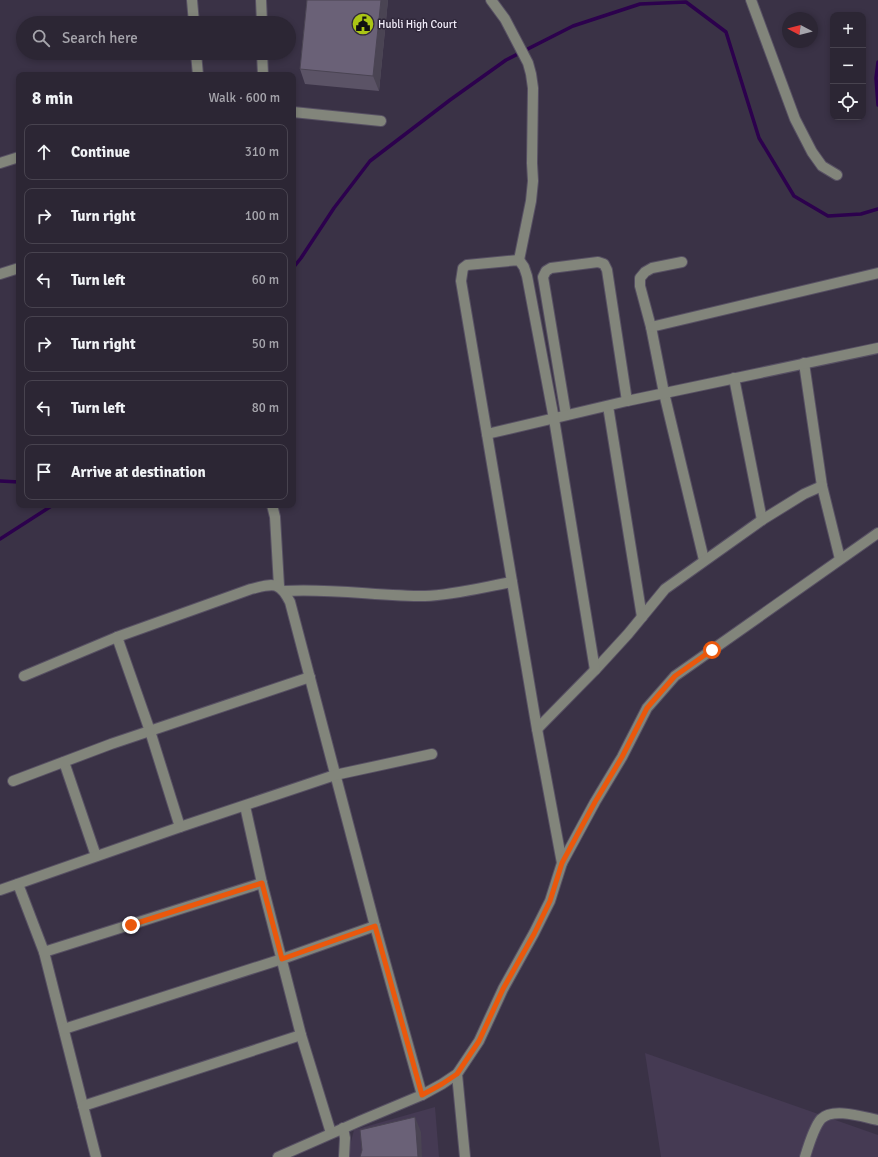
<!DOCTYPE html>
<meta charset="utf-8">
<style>
body{margin:0;font-family:Signika,sans-serif;background:#383240;color:#f1f3f6}
.controls{position:absolute;right:12px;top:12px;display:grid;overflow:hidden;border-radius:8px;box-shadow:0 2px 6px #0003}
.controls button{width:36px;height:36px;display:grid;place-items:center;padding:0;border:0;border-bottom:1px solid #48434f;background:#2c2634;color:#f1f3f6;font:20px sans-serif}
.compass{position:absolute;left:782px;top:12px;width:36px;height:36px;border-radius:50%;background:#2c2634;box-shadow:0 2px 6px #0003;rotate:277deg}
.stop{position:absolute;width:12px;height:12px;margin:-9px;border:3px solid #ea580c;border-radius:50%;background:#fff}
.stop.end{background:#ea580c;border-color:#fff;box-shadow:0 1px 4px #0008}
.list{margin:0;padding:0;list-style:none}
h2{display:flex;justify-content:space-between;align-items:center;height:52px;margin:0;padding:0 16px;font-size:17px}
h2 small{font-size:13px;font-weight:400;color:#a6a5ac}
.list li{display:grid;grid-template-columns:26px 1fr auto;gap:12px;align-items:center;box-sizing:border-box;height:56px;margin:0 8px 8px;padding:0 8px;border:1px solid #48434f;border-radius:8px}
.list b{display:block;font-size:15px;white-space:nowrap}
.list em{font-size:13px;font-style:normal;color:#a6a5ac}
.icon{flex:none;width:22px;height:22px;fill:none;stroke:currentColor;stroke-width:2;stroke-linecap:round;stroke-linejoin:round}
.map{position:relative;flex:none;width:878px;height:1157px;overflow:hidden}
.search{position:absolute;background:#2c2634;box-shadow:0 2px 6px #0003;left:16px;top:16px;width:280px;height:44px;display:flex;align-items:center;gap:10px;box-sizing:border-box;padding:0 14px;border-radius:22px;color:#a6a5ac;font-size:15px}
.panel{position:absolute;background:#2c2634;box-shadow:0 2px 6px #0003;left:16px;top:72px;width:280px;height:436px;border-radius:8px}
.map>svg:first-child{display:block}
.built{fill:#453a53}
.lines{fill:none;stroke-linecap:round;stroke-linejoin:round}
.stream{stroke:#2c014d;stroke-width:3.5}
.minor-casing{stroke:#575063;stroke-width:12}
.minor{stroke:#82857b;stroke-width:10}
.wall{fill:#5b5366}
.shaded-wall{fill:#4a4453}
.building{fill:#6a6177;stroke:#4a4453}
.route{stroke:#ea580c;stroke-width:5}
.labels{text-anchor:middle;dominant-baseline:central;stroke-width:3;stroke-linejoin:round;paint-order:stroke}
.poi-label{font-size:11px;fill:#f2edfa;stroke:#30283b;text-anchor:start}
</style>
<div class="map">
<svg width="878" height="1157" viewBox="0 0 878 1157">
<rect width="100%" height="100%" fill="#3a3246"/>
<!-- built -->
<g class="built">
<polygon points="645,1053 878,1135 878,1157 661,1157"/>
<polygon points="435,1107 439,1157 347,1157 354,1130"/>
</g>
<g class="lines">
<!-- stream -->
<g class="stream">
<polyline points="878,62 876,78 878,105"/>
<polyline points="293,268 301,258 334,208 370,161 450,100 506,60 573,26 640,4 686,2 726,32 759,138 794,196 828,216 861,214 878,209"/>
<polyline points="0,481 19,482"/>
<polyline points="0,539 53,505"/>
</g>
<!-- minor casing -->
<g class="minor-casing">
<g id="minor">
<polyline points="192,0 194,23"/>
<polyline points="261,0 262,23"/>
<polyline points="491,0 505,19 528,63 531,74 533,88 532,163 533,181 531,201 519,260"/>
<polyline points="751,0 795,119 812,152 822,166 837,175"/>
<polyline points="196,53 198,75"/>
<polyline points="262,53 263,75"/>
<polyline points="293,112 381,121"/>
<polyline points="0,163 19,157"/>
<polyline points="682,262 652,268 645,272 640,278 640,286 651,327 664,393 704,560"/>
<polyline points="0,274 19,268"/>
<polyline points="651,327 878,273"/>
<polyline points="804,363 822,486 840,559"/>
<polyline points="734,378 762,520"/>
<polyline points="608,406 642,617"/>
<polyline points="566,415 543,277 546,271 551,268 598,262 604,264 607,270 627,401"/>
<polyline points="487,434 627,401 878,348"/>
<polyline points="272,505 275,517 279,586"/>
<path d="M284,591C331,588 378,596 425,596C454,595 484,587 512,582"/>
<polyline points="117,637 150,731 180,827"/>
<path d="M24,676L117,637L251,589C272,584 279,580 290,602L375,926L422,1095"/>
<polyline points="537,729 595,670 628,634 665,589 762,520 804,494 822,486"/>
<polyline points="64,762 96,856"/>
<polyline points="13,781 111,744 310,677"/>
<polyline points="245,806 262,883 301,1035 331,1133"/>
<polyline points="562,863 537,729 461,281 463,268 467,265 519,260 524,267 527,276 554,419 595,670"/>
<polyline points="18,884 44,952 96,1157"/>
<polyline points="0,890 180,827 335,775 432,754"/>
<polyline points="44,952 262,883"/>
<polyline points="64,1029 282,959 375,926"/>
<polyline points="457,1074 465,1157"/>
<polyline points="83,1106 301,1035"/>
<polyline points="343,1128 345,1138 344,1157"/>
<polyline points="278,1157 360,1121 422,1095 442,1084 457,1074 479,1041 503,989 534,933 550,901 562,863 595,802 622,757 647,708 675,676 878,533"/>
<path d="M805,1157C808,1147 814,1127 821,1119C833,1107 863,1117 878,1120"/>
</g>
</g>
<!-- minor -->
<use href="#minor" class="minor"/>
</g>
<!-- wall -->
<polygon class="wall" points="307,0 388,0 379,91 305,84 300,69"/>
<!-- shaded-wall -->
<g class="shaded-wall">
<polygon points="381,0 388,0 379,91 373,76"/>
<polygon points="415,1117 421,1132 422,1157 418,1157"/>
</g>
<!-- building -->
<g class="building">
<polygon points="307,0 381,0 373,76 300,69"/>
<polygon points="415,1117 418,1157 360,1157 362,1150 360,1130"/>
</g>
<g class="lines">
<!-- route -->
<polyline class="route" points="131,925 262,883 282,959 375,926 422,1095 442,1084 457,1074 479,1041 503,989 534,934 550,901 562,863 595,802 622,757 647,708 675,676 712,650"/>
</g>
<!-- icons -->
<defs>
<g id="civic-disc" transform="scale(1.15)"><circle r="9.5" fill="#abc615" stroke="#30283b"/><path d="M-.6-6.5H3V-4.5H.6V-3L4-1V1h2V6H-6V1h2V-1L-.6-3ZM-1.2 2.5V6h2.4V2.5Z" fill="#111"/></g>
</defs>
<g fill-rule="evenodd">
<use href="#civic-disc" x="363" y="24"/>
</g>
<g class="labels">
<!-- poi labels -->
<g class="poi-label">
<text x="378" y="24">Hubli High Court</text>
</g>
</g>
</svg>
<div class="controls">
<button>+</button>
<button>−</button>
<button><svg class="icon" aria-label="locate" viewBox="0 0 24 24"><circle cx="12" cy="12" r="6"/><path d="M12 2v4M12 18v4M2 12h4M18 12h4"/></svg></button>
</div>
<svg class="compass" viewBox="-18 -18 36 36"><path d="M0-13l5 13h-10z" fill="#e53935"/><path d="M0 13l5-13h-10z" fill="#a6a5ac"/></svg>
<div class="stop" style="left:712px;top:650px"></div>
<div class="stop end" style="left:131px;top:925px"></div>
<div class="search"><svg class="icon" aria-label="search" viewBox="0 0 24 24"><circle cx="10" cy="10" r="6"/><path d="M15 15l6 6"/></svg>Search here</div>
<section class="panel">
<h2>8 min<small>Walk · 600 m</small></h2>
<ul class="list">
<li><svg class="icon" aria-label="ahead" viewBox="0 0 24 24"><path d="M12 20V5M6 11l6-6 6 6"/></svg><div><b>Continue</b></div><em>310 m</em></li>
<li><svg class="icon" aria-label="right" viewBox="0 0 24 24"><path d="M7 20v-9h11M14 6l5 5-5 5"/></svg><div><b>Turn right</b></div><em>100 m</em></li>
<li><svg class="icon" aria-label="left" viewBox="0 0 24 24"><path d="M17 20v-9H6M10 6l-5 5 5 5"/></svg><div><b>Turn left</b></div><em>60 m</em></li>
<li><svg class="icon" aria-label="right" viewBox="0 0 24 24"><path d="M7 20v-9h11M14 6l5 5-5 5"/></svg><div><b>Turn right</b></div><em>50 m</em></li>
<li><svg class="icon" aria-label="left" viewBox="0 0 24 24"><path d="M17 20v-9H6M10 6l-5 5 5 5"/></svg><div><b>Turn left</b></div><em>80 m</em></li>
<li><svg class="icon" aria-label="arrive" viewBox="0 0 24 24"><path d="M6 21V4h12l-3 4 3 4H6"/></svg><div><b>Arrive at destination</b></div></li>
</ul>
</section>
</div>
